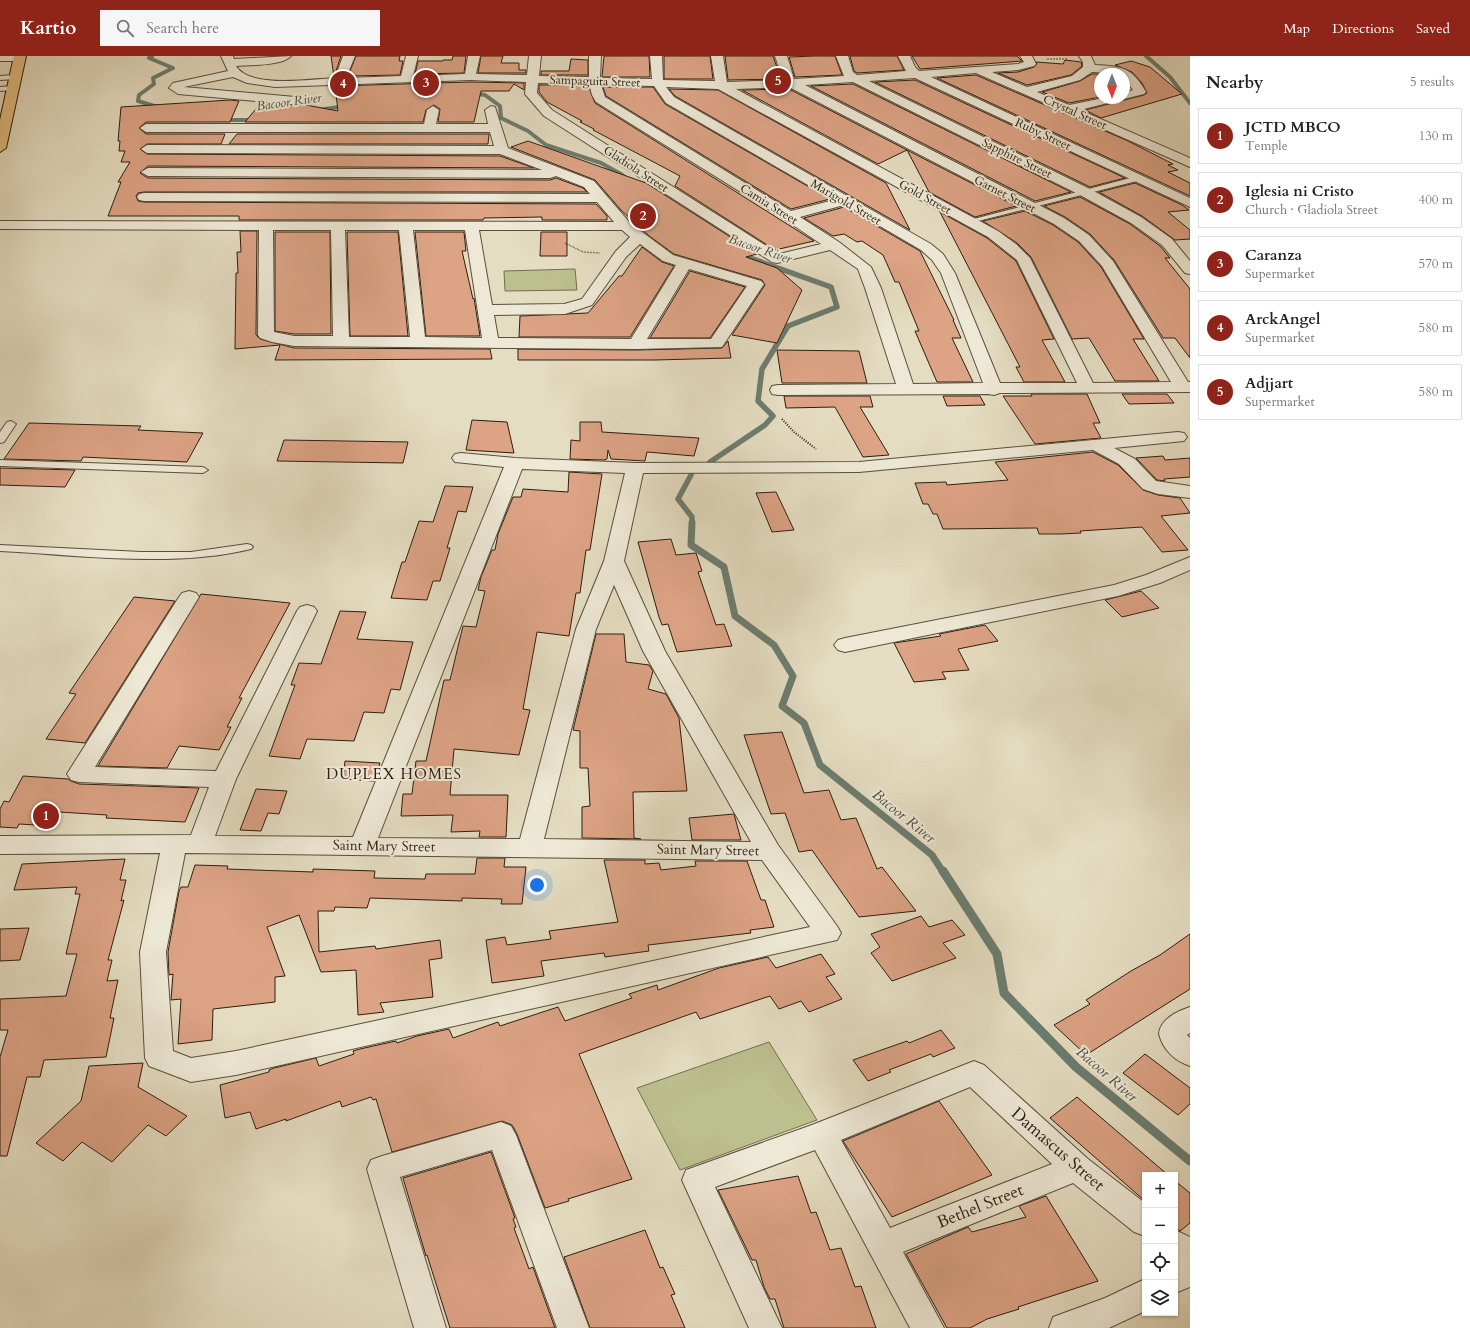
<!DOCTYPE html>
<meta charset="utf-8">
<style>
body{margin:0;font-family:Cardo,serif;background:#f6f6f6;color:#222}
.controls{position:absolute;right:12px;bottom:12px;display:grid;overflow:hidden;border-radius:0px;box-shadow:0 1px 3px #0004}
.controls button{width:36px;height:36px;display:grid;place-items:center;padding:0;border:0;border-bottom:1px solid #e0e0e0;background:#fff;color:#222;font:20px sans-serif}
.compass{position:absolute;left:1094px;top:12px;width:36px;height:36px;border-radius:50%;background:#fff;box-shadow:0 1px 3px #0004;rotate:180deg}
.you{position:absolute;left:537px;top:829px;width:14px;height:14px;margin:-10px;border:3px solid #fff;border-radius:50%;background:#1a73e8;box-shadow:0 0 0 6px #1a73e833}
.badge{display:grid;place-items:center;width:26px;height:26px;border-radius:50%;background:#8f2418;color:#fff;font-size:13px;font-weight:700}
.pin{position:absolute;translate:-50% -50%;border:2px solid #fff;box-shadow:0 1px 4px #0006}
.list{margin:0;padding:0;list-style:none}
h2{display:flex;justify-content:space-between;align-items:center;height:52px;margin:0;padding:0 16px;font-size:17px}
h2 small{font-size:13px;font-weight:400;color:#767676}
.list li{display:grid;grid-template-columns:26px 1fr auto;gap:12px;align-items:center;box-sizing:border-box;height:56px;margin:0 8px 8px;padding:0 8px;border:1px solid #e0e0e0;border-radius:0px}
.list b{display:block;font-size:15px;white-space:nowrap}
.list p{margin:0;font-size:13px;white-space:nowrap;color:#767676}
.list em{font-size:13px;font-style:normal;color:#767676}
.icon{flex:none;width:22px;height:22px;fill:none;stroke:currentColor;stroke-width:2;stroke-linecap:round;stroke-linejoin:round}
.map{position:relative;flex:none;width:1190px;height:1272px;overflow:hidden}
header{display:flex;align-items:center;gap:24px;box-sizing:border-box;height:56px;padding:0 20px;background:#8f2418;color:#fff}
header strong{font-size:19px}
nav{display:flex;gap:22px;margin-inline-start:auto;font-size:14px}
.search{width:280px;height:36px;background:#f6f6f6;display:flex;align-items:center;gap:10px;box-sizing:border-box;padding:0 14px;border-radius:0px;color:#767676;font-size:15px}
main{display:flex}
aside{flex:1;background:#fff}
.map>svg:first-child{display:block}
.green{fill:#bcbf8e;stroke:#746e4e}
.lines{fill:none;stroke-linecap:round;stroke-linejoin:round}
.stream-far3{stroke:#6c7d70;stroke-width:4}
.stream-far2{stroke:#6c7d70;stroke-width:5.5}
.stream-far1{stroke:#6c7d70;stroke-width:7}
.stream{stroke:#6c7d70;stroke-width:9}
.building{fill:#dca385;stroke:#2c1e0f}
.service-casing{stroke:#5a4e3c;stroke-width:2}
.minor-casing{stroke:#5a4e3c;stroke-width:2}
.tertiary-casing{stroke:#5a4e3c;stroke-width:2}
.primary-casing{stroke:#2c1e0f;stroke-width:2}
.path-far1{stroke:#2c1e0f;stroke-width:1.5;stroke-dasharray:0.5 1;stroke-linecap:butt}
.path{stroke:#2c1e0f;stroke-width:2;stroke-dasharray:1 1.5;stroke-linecap:butt}
.service{fill:#eee9d7;fill-rule:evenodd}
.minor{fill:#eee9d7;fill-rule:evenodd}
.tertiary{fill:#eee9d7;fill-rule:evenodd}
.primary{fill:#e2be81;fill-rule:evenodd}
.labels{text-anchor:middle;dominant-baseline:central;stroke-width:4;stroke-linejoin:round;paint-order:stroke}
.far-street-label{font-size:12px;fill:#2c1e0f;stroke:#eee9d7}
.far-water-label{font-size:13px;font-style:italic;fill:#4c4d40;stroke:#eee9d7}
.street-label{font-size:14px;fill:#2c1e0f;stroke:#eee9d7}
.neighbourhood-label{font-size:15px;letter-spacing:1px;fill:#2c1e0f;stroke:#eee9d7}
.water-label{font-size:15px;font-style:italic;fill:#4c4d40;stroke:#eee9d7}
.near-street-label{font-size:17px;fill:#2c1e0f;stroke:#eee9d7}
</style>
<header>
<strong>Kartio</strong>
<div class="search"><svg class="icon" aria-label="search" viewBox="0 0 24 24"><circle cx="10" cy="10" r="6"/><path d="M15 15l6 6"/></svg>Search here</div>
<nav><a>Map</a><a>Directions</a><a>Saved</a></nav>
</header>
<main>
<div class="map">
<svg width="1190" height="1272" viewBox="0 0 1190 1272">
<rect width="100%" height="100%" fill="#e5ddc2"/>
<filter id="stains"><feTurbulence type="fractalNoise" baseFrequency=".005" numOctaves="4"/><feColorMatrix values="0 0 0 0 .2 0 0 0 0 .09 0 0 0 0 .02 0 0 0 .5 -.17"/></filter>
<radialGradient id="worn" r=".72"><stop offset=".6" stop-color="#630" stop-opacity="0"/><stop offset="1" stop-color="#630" stop-opacity=".3"/></radialGradient>
<!-- green -->
<g class="green">
<polygon points="575,213 577,234 505,235 504,215"/>
<polygon points="769,986 817,1064 680,1114 637,1032"/>
</g>
<g class="lines">
<!-- stream-far3 -->
<g class="stream-far3">
<polyline points="152,0 149,2 173,12 153,22 154,28 139,39 138,45 161,52"/>
<polyline points="1146,0 1170,21 1190,47"/>
<polyline points="472,37 485,39 500,50 501,62 528,75 546,89 601,107 621,118 630,125"/>
<polyline points="318,54 346,50"/>
<polyline points="223,64 255,64"/>
<polyline points="739,198 753,203"/>
</g>
<!-- stream-far2 -->
<g class="stream-far2">
<polyline points="710,406 765,369 773,360 758,345 762,313 788,270 837,251 831,231 750,202"/>
<polyline points="691,419 678,443 692,461 692,468"/>
</g>
<!-- stream-far1 -->
<polyline class="stream-far1" points="692,467 691,489 724,511 735,560 774,589 793,620 782,650 804,667 820,709 932,799 943,816"/>
<!-- stream -->
<polyline class="stream" points="943,815 997,898 1004,937 1076,1011 1190,1105"/>
</g>
<!-- building -->
<g class="building">
<polygon points="331,0 341,0 334,21"/>
<polygon points="356,0 400,0 399,5 403,5 400,19 348,20"/>
<polygon points="453,0 466,0 464,17 415,18 418,5 443,5 443,4 452,4"/>
<polygon points="481,0 503,0 501,7 519,7 519,14 526,14 526,17 478,17"/>
<polygon points="604,0 649,0 650,21 602,21"/>
<polygon points="664,0 710,0 713,23 664,23"/>
<polygon points="725,0 773,0 781,23 728,24"/>
<polygon points="814,0 835,0 842,19 795,21 789,1"/>
<polygon points="850,0 897,0 904,14 857,17 854,15"/>
<polygon points="912,0 1017,0 1022,5 920,13"/>
<polygon points="571,3 588,4 588,19 541,19 541,15 569,15"/>
<polygon points="1065,4 1081,6 1082,10 1071,19 1027,29 998,17 1018,16 1034,11 1037,8 1036,6 1063,8"/>
<polygon points="1131,5 1150,11 1182,38 1101,62 1085,54 1144,39 1147,37 1142,27 1132,16 1115,9"/>
<polygon points="1092,18 1100,18 1100,41 1069,47 1042,36 1080,25"/>
<polygon points="976,19 1128,85 1173,108 1168,109 1178,114 1168,116 1190,127 1190,140 937,22"/>
<polygon points="915,24 1125,122 1090,131 875,26"/>
<polygon points="470,26 524,27 524,34 514,28 509,35 481,35 474,66 438,66 440,53 434,49 426,54 423,66 245,66 261,47 306,49 338,55 335,30"/>
<polygon points="853,28 1071,136 1035,145 811,30"/>
<polygon points="539,29 588,29 595,47 814,185 775,194 675,130 680,120 593,74 594,73 580,66 582,65 547,46 539,36"/>
<polygon points="603,31 653,31 665,48 830,143 791,153 606,40"/>
<polygon points="669,33 718,34 886,127 910,174 675,40"/>
<polygon points="789,33 907,94 878,108 742,34"/>
<polygon points="230,44 239,45 230,66 146,66 139,72 146,78 225,78 221,88 147,88 140,93 147,98 500,100 534,112 148,110 140,117 148,122 550,124 556,122 583,132 587,136 144,136 138,137 136,140 138,145 144,146 596,148 607,160 607,164 542,164 542,161 484,162 483,164 239,164 239,160 108,160 121,126 118,126 130,106 121,106 125,95 119,95 120,85 118,85 121,51"/>
<polygon points="237,78 489,78 489,79 488,88 229,88"/>
<polygon points="528,85 646,127 757,198 746,201 777,212 802,234 777,287 732,279 765,229 762,224 674,198 648,179 621,154 595,124 511,91"/>
<polygon points="907,94 1016,150 975,161 929,136"/>
<polygon points="1135,127 1182,149 1189,154 1168,156 1190,174 1190,183 1175,184 1142,160 1099,136"/>
<polygon points="1080,141 1130,168 1160,190 1170,202 1165,202 1190,233 1190,302 1175,282 1163,282 1114,204 1090,178 1065,161 1044,150"/>
<polygon points="844,151 920,195 954,264 953,264 961,282 952,282 973,326 937,326 915,275 919,275 899,226 895,226 883,199 862,185 857,186 844,178 833,180 804,162"/>
<polygon points="1025,155 1053,169 1078,186 1101,211 1144,283 1133,283 1159,325 1115,325 1089,282 1072,283 1031,201 1017,187 983,165"/>
<polygon points="940,156 987,182 1016,205 1054,283 1042,284 1065,326 1024,326 1016,311 1020,311"/>
<polygon points="240,175 257,175 256,279 260,283 294,292 490,293 492,303 275,304 280,289 235,293 236,217 238,217 237,196 241,196"/>
<polygon points="275,176 330,176 331,278 294,278 275,275"/>
<polygon points="347,176 398,176 408,280 350,280"/>
<polygon points="415,176 464,176 466,195 462,195 473,243 474,242 480,280 426,280"/>
<polygon points="541,176 567,176 567,200 540,200"/>
<polygon points="642,191 662,206 674,210 630,281 519,281 520,260 588,257 619,220 622,220"/>
<polygon points="690,215 745,231 710,282 650,282"/>
<polygon points="728,285 731,302 655,304 518,304 518,293 636,294 722,292"/>
<polygon points="777,294 859,295 867,327 782,327"/>
<polygon points="1031,338 1087,338 1100,367 1093,367 1101,382 1035,388 1003,340 1032,340"/>
<polygon points="1122,338 1167,338 1174,347 1129,348"/>
<polygon points="784,340 870,340 873,351 860,351 889,399 863,401 835,351 786,352"/>
<polygon points="943,340 980,340 985,349 947,350"/>
<polygon points="472,364 507,366 514,397 466,394"/>
<polygon points="580,366 601,366 602,376 699,382 694,400 647,396 645,405 611,403 608,394 607,403 604,404 570,403 571,384 580,385"/>
<polygon points="29,367 141,370 138,374 203,377 187,406 83,401 81,405 4,403"/>
<polygon points="284,384 408,386 403,407 277,405"/>
<polygon points="1093,396 1118,409 1143,434 1158,439 1180,442 1190,457 1161,460 1188,494 1162,496 1142,471 1080,475 1081,477 1060,478 1039,478 1037,472 943,473 937,458 933,458 928,448 923,448 915,427 946,426 947,429 1008,424 995,406"/>
<polygon points="1163,400 1165,404 1190,402 1190,421 1164,423 1165,425 1157,424 1136,402"/>
<polygon points="0,412 75,414 65,431 0,429"/>
<polygon points="569,416 602,418 590,494 586,494 580,537 576,537 569,580 537,576 523,653 530,654 519,699 454,693 450,739 508,739 506,781 479,781 480,775 451,776 453,759 401,760 403,738 412,738 416,705 426,705 444,624 450,624 463,570 476,571 485,535 478,534 481,521 492,494 495,494 498,478 513,441 521,441 523,433 568,436"/>
<polygon points="445,430 473,431 466,456 458,455 447,492 450,492 440,525 433,525 427,544 391,542 402,506 405,506 419,465 433,466"/>
<polygon points="776,436 794,474 772,476 756,437"/>
<polygon points="671,483 676,499 696,497 702,515 698,516 716,569 724,568 732,590 677,596 668,568 662,569 659,561 638,486"/>
<polygon points="1141,535 1159,552 1122,561 1105,544"/>
<polygon points="201,538 290,547 239,642 242,642 227,671 231,671 219,694 179,690 167,712 98,710"/>
<polygon points="134,541 175,545 85,687 46,683 76,638 69,637"/>
<polygon points="340,555 366,556 357,583 413,586 400,634 391,633 384,657 364,656 354,685 307,683 300,703 269,700 295,629 291,629 299,607 321,608"/>
<polygon points="985,569 998,585 958,593 969,614 942,616 946,623 914,626 894,587 941,580 939,578"/>
<polygon points="596,578 624,578 626,606 649,609 653,615 648,633 666,638 679,662 687,735 633,736 634,782 641,783 582,782 582,751 590,750 588,712 580,712 580,675 573,674"/>
<polygon points="782,676 804,737 829,734 841,764 856,762 877,813 882,811 916,855 859,861 812,794 799,796 785,757 771,758 744,679"/>
<polygon points="345,705 380,707 374,725 343,723"/>
<polygon points="23,720 68,723 71,725 79,728 199,732 185,766 106,762 107,759 59,756 53,770 19,768 17,772 0,771 0,753 4,745 9,746"/>
<polygon points="256,733 287,735 279,758 268,757 261,775 240,774"/>
<polygon points="734,758 741,784 692,784 689,762"/>
<polygon points="477,802 505,802 504,811 526,811 522,848 501,848 502,843 462,842 462,845 370,842 367,852 335,851 334,855 318,855 319,896 375,890 376,893 440,884 442,902 429,904 433,941 380,947 384,956 358,959 356,914 321,916 299,859 267,871 285,920 275,921 275,946 213,953 212,984 178,988 181,943 171,944 173,918 169,919 168,896 179,835 181,831 188,831 195,809 228,810 227,813 313,816 313,813 375,815 374,822 425,823 426,818 475,818"/>
<polygon points="125,803 120,824 126,824 121,845 124,844 108,904 112,904 107,925 118,924 110,962 114,962 106,1001 44,1004 40,1021 27,1021 7,1100 0,1100 0,1001 8,974 0,974 0,943 66,940 77,898 66,898 80,838 75,838 77,831 14,834 22,808"/>
<polygon points="604,804 645,804 645,808 659,807 661,814 696,810 695,805 747,805 761,844 765,844 774,871 750,874 751,877 648,889 649,895 605,901 604,897 541,905 544,920 492,927 486,884 505,881 507,889 551,883 549,875 618,866"/>
<polygon points="921,860 929,871 952,864 965,879 943,887 956,902 892,925 871,897 880,891 871,878"/>
<polygon points="29,872 20,904 0,905 0,873"/>
<polygon points="1190,878 1190,933 1086,999 1054,969 1090,948 1086,944 1131,915 1160,899"/>
<polygon points="821,898 835,918 826,921 842,943 809,956 801,945 779,953 770,940 700,963 696,956 579,998 632,1123 568,1143 569,1145 545,1152 517,1078 512,1069 502,1065 392,1096 376,1043 373,1044 371,1041 342,1051 340,1045 286,1065 286,1063 256,1073 250,1056 225,1062 220,1029 269,1016 269,1014 274,1012 316,1002 319,1010 354,998 353,995 360,993 396,985 397,987 417,980 449,973 453,982 498,966 500,970 558,951 565,965 632,942 629,938 657,929 658,934 719,912 768,901 776,912"/>
<polygon points="941,974 955,992 933,1001 931,998 889,1014 891,1016 868,1025 853,1004 907,985 909,987"/>
<polygon points="1145,998 1190,1032 1190,1048 1178,1059 1123,1017"/>
<polygon points="143,1007 138,1031 187,1060 166,1080 148,1069 112,1106 82,1086 63,1105 36,1087 81,1045 89,1010"/>
<polygon points="1077,1041 1168,1119 1145,1119 1145,1145 1050,1062"/>
<polygon points="939,1045 992,1119 892,1161 843,1085"/>
<polygon points="491,1096 515,1162 513,1163 516,1171 514,1172 529,1213 533,1211 555,1272 450,1272 427,1199 426,1200 403,1122"/>
<polygon points="798,1120 811,1157 816,1156 830,1194 841,1192 855,1231 861,1230 876,1272 784,1272 775,1243 770,1243 764,1231 756,1204 752,1204 718,1134"/>
<polygon points="1175,1125 1190,1137 1190,1167 1180,1175 1175,1171"/>
<polygon points="1046,1140 1098,1225 1018,1251 1019,1253 987,1263 970,1272 947,1272 906,1198 968,1171 972,1176 1026,1161 1019,1150"/>
<polygon points="645,1174 660,1212 663,1211 675,1238 671,1239 685,1272 590,1272 564,1201"/>
</g>
<g class="lines">
<!-- service casing -->
<g class="service-casing">
<g id="service">
<polygon points="0,20 15,19 18,21 15,23 0,24"/>
<polygon points="0,31 13,30 16,32 13,34 0,35"/>
<polygon points="1138,120 1141,120 1141,124 970,167 966,165"/>
<polygon points="11,365 16,368 4,386 0,387 0,376 7,366"/>
<polygon points="0,404 203,411 208,414 203,417 0,410"/>
<path d="M247,488L251,489L253,491L251,493C175,512 78,499 0,495V489L141,496H191Z"/>
</g>
</g>
<!-- minor casing -->
<g class="minor-casing">
<g id="minor">
<path d="M221,0H233L234,3L291,0C282,10 249,9 236,10C250,33 311,23 335,22L343,0H355L346,22L401,20L406,0H418L413,20L465,18L468,0H480L476,18L527,19L529,0H541L539,20L589,21V0H601L600,22L652,23L650,0H662L663,24L715,25L711,0H723L727,26L783,24L775,0H787L794,23L844,20L836,0H848L853,16L857,19L906,15L898,0H910L915,11L919,15L1018,8L1024,6L1020,0H1032L1036,8L1034,10L1018,14L992,16L1027,31L1072,20L1083,11V6L1079,0H1091L1095,9C1121,10 1132,11 1146,36L1144,38L1080,54L1190,102V111L976,17L931,21L1190,142V151L915,22L869,25L1090,133L1141,161L1172,183L1190,205V218L1185,217L1162,189L1131,167L1080,139L853,26L805,29L1064,162L1089,179L1113,205L1188,326H1190V336L1000,337L994,339L988,338L778,339L772,338L770,334L772,330L778,329L896,328L865,232L858,213L830,194L777,207L772,206L544,60L525,38L526,26L470,24L275,31L247,27L233,21L184,31L306,42L308,45L306,48L302,49L178,38L169,32L173,27L228,15ZM1092,16L1124,18V22L1133,34L1124,37V42H1104L1069,49L1037,36L1080,24ZM538,27L589,28L592,39L596,46L784,163L821,188L779,198L552,54L537,37ZM601,29L654,30L666,47L834,144L791,155L605,41ZM666,31L718,33L988,181L1017,204L1077,327H1000L955,217L943,198L931,188L674,41ZM789,31L1054,168L1079,185L1102,210L1171,326L1093,327L1030,202L1016,188L998,175L736,33ZM844,149L921,194L932,204L941,217L983,327L913,328L881,232L871,211L839,186L800,161Z"/>
<path d="M433,50L439,54L436,68H488L485,54L491,50L495,51L508,92L594,125L630,167L673,199L761,225L764,228L722,291L636,293L294,290L272,286L260,282L258,279L259,174L0,173V165L614,166L597,146L144,145L139,144L137,141L139,138L144,137L590,138L584,131L556,120L550,122L148,120L141,116L148,112L542,114L500,98L147,97L141,93L147,89L494,90L490,76H146L140,72L146,68H424L427,54ZM273,174H331L333,280H294L274,276ZM345,174H399L410,281H349ZM413,174H465L482,282L425,281ZM479,174H622L630,181L616,195L582,243L564,248L492,249ZM640,188L663,205L676,209L631,283L498,282L494,259L565,258L592,249L626,201ZM689,213L747,230L711,283H647Z"/>
<path d="M1178,376L1184,377L1187,381L1184,385L1114,392L1135,403L1156,425L1190,430V442L1158,438L1143,433L1119,408L1093,394L859,416L643,417L624,505L665,595L778,789L837,870L841,877L837,884L236,1019L191,1026L149,1010L145,1002L140,896L160,797L0,798V780L191,779L209,731L79,726L71,724L67,718L179,541L182,537L189,535L196,537L199,541L95,711L216,715L297,555L300,551L307,549L314,551L317,555L236,723L215,780L353,781L504,411L455,406L452,402L455,398L461,397L515,402L635,407L859,406ZM522,413L625,417L604,505L576,573L520,783L378,782ZM614,529L643,595L751,786L544,783L596,573ZM185,797L762,804L810,871L236,995L191,1002L173,995L166,896Z"/>
<polygon points="1190,501 1190,514 1160,527 1118,540 845,596 838,594 834,589 838,584 845,582 1114,529 1146,519"/>
<path d="M1190,951V977L1187,979L1190,982V1010C1175,1005 1163,994 1159,978C1160,963 1178,955 1190,951Z"/>
<path d="M974,1005L984,1009L1088,1103L1145,1147V1180L1134,1176L1073,1127L903,1196L944,1272H910L815,1094L715,1131L782,1272H749L682,1124L686,1114L812,1069ZM970,1031L1052,1108L890,1172L841,1084Z"/>
<polygon points="501,1066 511,1070 516,1079 589,1272 557,1272 492,1094 400,1121 446,1272 414,1272 367,1113 371,1104 382,1100"/>
<polygon points="1175,1174 1190,1181 1190,1231 1175,1237"/>
<polygon points="1145,1223 1145,1255 1109,1272 1049,1272 1053,1261 1105,1242"/>
</g>
</g>
<!-- tertiary casing -->
<g class="tertiary-casing">
<polygon id="tertiary" points="0,0 23,0 25,2 19,5 0,5"/>
</g>
<!-- primary casing -->
<g class="primary-casing">
<polygon id="primary" points="14,0 26,0 6,92 0,96 0,64"/>
</g>
<!-- path-far1 -->
<g class="path-far1">
<polyline points="1047,3 1068,3"/>
<polyline points="565,187 583,196 600,197"/>
</g>
<!-- path -->
<polyline class="path" points="782,363 794,376 816,393"/>
<!-- service -->
<use href="#service" class="service"/>
<!-- minor -->
<use href="#minor" class="minor"/>
<!-- tertiary -->
<use href="#tertiary" class="tertiary"/>
<!-- primary -->
<use href="#primary" class="primary"/>
</g>
<g class="labels">
<!-- far-street labels -->
<g class="far-street-label">
<text transform="translate(595 25) rotate(2)">Sampaguita Street</text>
<text transform="translate(1075 56) rotate(24)">Crystal Street</text>
<text transform="translate(1043 78) rotate(25)">Ruby Street</text>
<text transform="translate(1017 102) rotate(26)">Sapphire Street</text>
<text transform="translate(636 113) rotate(33)">Gladiola Street</text>
<text transform="translate(1005 138) rotate(27)">Garnet Street</text>
<text transform="translate(925 141) rotate(29)">Gold Street</text>
<text transform="translate(846 146) rotate(30)">Marigold Street</text>
<text transform="translate(769 148) rotate(32)">Camia Street</text>
</g>
<!-- far-water labels -->
<g class="far-water-label">
<text transform="translate(289 46) rotate(-8)">Bacoor River</text>
<text transform="translate(760 193) rotate(19)">Bacoor River</text>
</g>
<!-- street labels -->
<g class="street-label">
<text transform="translate(384 790) rotate(1)">Saint Mary Street</text>
<text transform="translate(708 794) rotate(1)">Saint Mary Street</text>
</g>
<!-- neighbourhood labels -->
<g class="neighbourhood-label">
<text x="394" y="718">DUPLEX HOMES</text>
</g>
<!-- water labels -->
<g class="water-label">
<text transform="translate(904 760) rotate(39)">Bacoor River</text>
<text transform="translate(1107 1018) rotate(41)">Bacoor River</text>
</g>
<!-- near-street labels -->
<g class="near-street-label">
<text transform="translate(1058 1093) rotate(41)">Damascus Street</text>
<text transform="translate(980 1150) rotate(-22)">Bethel Street</text>
</g>
</g>
<rect width="100%" height="100%" filter="url(#stains)"/>
<rect width="100%" height="100%" fill="url(#worn)"/>
</svg>
<div class="controls">
<button>+</button>
<button>−</button>
<button><svg class="icon" aria-label="locate" viewBox="0 0 24 24"><circle cx="12" cy="12" r="6"/><path d="M12 2v4M12 18v4M2 12h4M18 12h4"/></svg></button>
<button><svg class="icon" aria-label="layers" viewBox="0 0 24 24"><path d="M12 4l9 5-9 5-9-5zM3 14l9 5 9-5"/></svg></button>
</div>
<svg class="compass" viewBox="-18 -18 36 36"><path d="M0-13l5 13h-10z" fill="#e53935"/><path d="M0 13l5-13h-10z" fill="#767676"/></svg>
<div class="you"></div>
<div class="pin badge" style="left:46px;top:760px">1</div>
<div class="pin badge" style="left:643px;top:160px">2</div>
<div class="pin badge" style="left:426px;top:27px">3</div>
<div class="pin badge" style="left:343px;top:28px">4</div>
<div class="pin badge" style="left:778px;top:25px">5</div>
</div>
<aside>
<h2>Nearby<small>5 results</small></h2>
<ul class="list">
<li><span class="badge">1</span><div><b>JCTD MBCO</b><p>Temple</p></div><em>130 m</em></li>
<li><span class="badge">2</span><div><b>Iglesia ni Cristo</b><p>Church · Gladiola Street</p></div><em>400 m</em></li>
<li><span class="badge">3</span><div><b>Caranza</b><p>Supermarket</p></div><em>570 m</em></li>
<li><span class="badge">4</span><div><b>ArckAngel</b><p>Supermarket</p></div><em>580 m</em></li>
<li><span class="badge">5</span><div><b>Adjjart</b><p>Supermarket</p></div><em>580 m</em></li>
</ul>
</aside>
</main>
